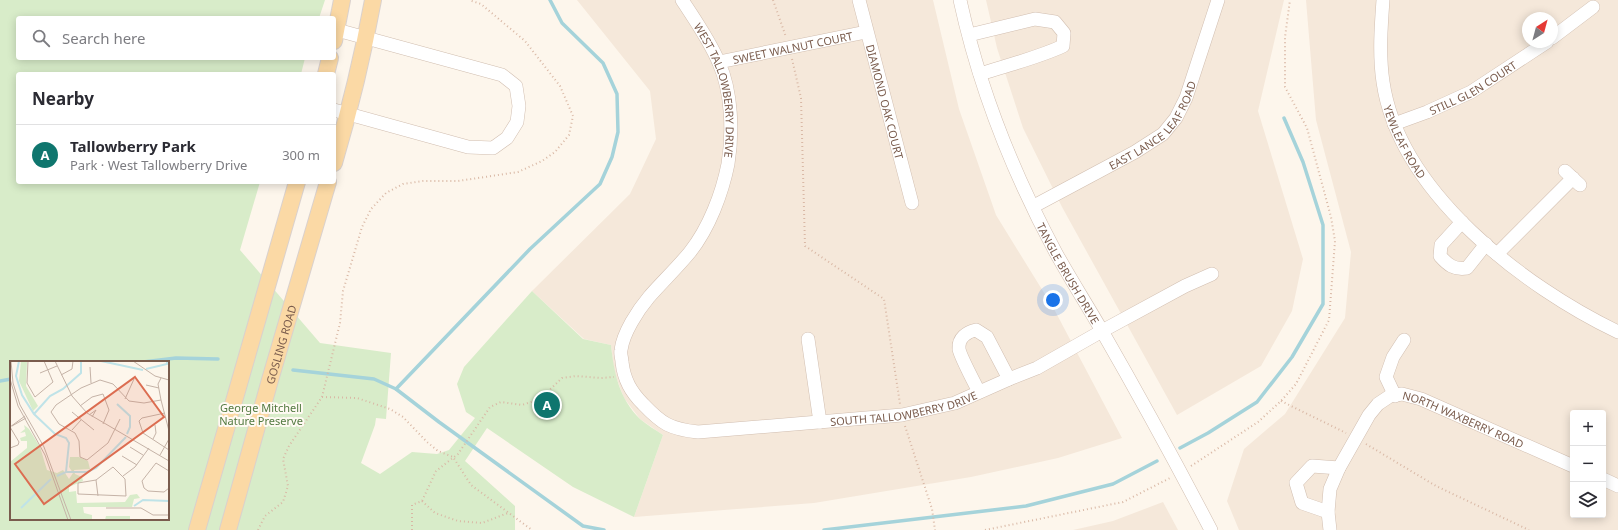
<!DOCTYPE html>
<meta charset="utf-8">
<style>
body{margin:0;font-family:"Noto Sans",sans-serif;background:#f7f7f7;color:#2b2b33}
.controls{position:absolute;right:12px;bottom:12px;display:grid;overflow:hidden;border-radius:4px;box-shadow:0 2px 10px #0003}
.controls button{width:36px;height:36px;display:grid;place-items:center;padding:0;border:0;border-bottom:1px solid #e1e1e2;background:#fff;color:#2b2b33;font:20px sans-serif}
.compass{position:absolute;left:1522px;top:12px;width:36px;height:36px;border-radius:50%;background:#fff;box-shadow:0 2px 10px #0003;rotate:36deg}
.you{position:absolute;left:1053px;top:300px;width:14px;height:14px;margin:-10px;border:3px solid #fff;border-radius:50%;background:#1a73e8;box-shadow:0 0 0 6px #1a73e833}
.badge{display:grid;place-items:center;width:26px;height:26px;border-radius:50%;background:#0f766e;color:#fff;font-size:13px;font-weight:700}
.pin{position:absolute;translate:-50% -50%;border:2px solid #fff;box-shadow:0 1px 4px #0006}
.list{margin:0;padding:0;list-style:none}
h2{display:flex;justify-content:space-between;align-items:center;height:52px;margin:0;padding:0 16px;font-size:17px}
h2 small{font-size:13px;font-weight:400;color:#7c7c81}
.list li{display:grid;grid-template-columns:26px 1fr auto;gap:12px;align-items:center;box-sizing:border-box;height:60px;padding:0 16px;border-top:1px solid #e1e1e2}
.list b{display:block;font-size:15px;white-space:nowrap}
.list p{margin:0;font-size:13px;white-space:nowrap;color:#7c7c81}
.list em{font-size:13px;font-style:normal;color:#7c7c81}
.icon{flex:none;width:22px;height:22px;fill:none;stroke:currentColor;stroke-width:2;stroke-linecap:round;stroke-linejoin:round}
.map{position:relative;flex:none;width:1618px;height:530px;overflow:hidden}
.search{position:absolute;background:#fff;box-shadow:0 2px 10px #0003;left:16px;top:16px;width:320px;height:44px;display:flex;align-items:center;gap:10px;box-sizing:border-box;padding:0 14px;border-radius:4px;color:#7c7c81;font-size:15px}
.panel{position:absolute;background:#fff;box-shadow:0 2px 10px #0003;left:16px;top:72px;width:320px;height:112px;border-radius:4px}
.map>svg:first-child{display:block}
.residential{fill:#f5e8da;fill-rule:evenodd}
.green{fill:#d8ecc9;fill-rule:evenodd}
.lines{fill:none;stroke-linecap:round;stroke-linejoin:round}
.stream{stroke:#a5d3da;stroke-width:3.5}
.minor-casing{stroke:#d1beb0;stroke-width:14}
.major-casing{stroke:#dad1cd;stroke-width:18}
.path{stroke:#d9b8a5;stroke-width:2;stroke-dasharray:1 3;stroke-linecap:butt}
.minor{stroke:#fff;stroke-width:13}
.major{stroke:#fbd9a5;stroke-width:16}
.labels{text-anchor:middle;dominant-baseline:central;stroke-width:4;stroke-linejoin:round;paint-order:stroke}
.street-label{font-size:11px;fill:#7a5c4d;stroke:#fffaf3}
.park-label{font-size:11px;fill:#537a41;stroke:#fffaf3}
.inset-river{fill:none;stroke:#bfe3e8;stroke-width:2}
.inset-road{fill:none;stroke:#c5b3a7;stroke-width:1}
.view{fill:#dc6d51;fill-opacity:0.15;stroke:#dc6d51;stroke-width:2}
.inset-edge{fill:none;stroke:#7a5c4d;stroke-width:2}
</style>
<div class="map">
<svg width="1618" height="530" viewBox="0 0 1618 530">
<rect width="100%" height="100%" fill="#fdf6ec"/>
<!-- residential -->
<g class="residential">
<polygon points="577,0 933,0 959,109 996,215 1054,309 1122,438 1058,458 971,477 814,503 634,517 663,435 640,419 624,398 614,372 611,345 584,339 532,291 630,194 656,139 650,91"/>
<polygon points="986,0 1284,0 1258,111 1303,259 1292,311 1261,366 1177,415 1062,207 1023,128 997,48"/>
<path d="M1306,0H1618V530H1239L1227,501L1244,449L1285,414L1345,318L1351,252L1316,120ZM1528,18H1552V42H1528ZM1573,413H1603V515H1573Z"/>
<polygon points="1163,502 1178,530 1073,530 1113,521"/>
</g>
<!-- green -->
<path class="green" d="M0,0H325L319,18H18V58H305L301,74H18V182H260L240,250L320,343L391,353L386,419L376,418L375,425L361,463L380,474L412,452L437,454L449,450L475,418L466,412L457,384L464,367L532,291L583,339L611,345C614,373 619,398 640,419C647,425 656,430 663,435L634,517L573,487L487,428L465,461L515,506V530H0ZM11,362H168V519H11Z"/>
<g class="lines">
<!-- stream -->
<g class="stream">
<polyline points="143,362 176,358 218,359"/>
<polyline points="293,370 374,379 396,389 439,422 583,526 604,530"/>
<polyline points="0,381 11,379"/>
<polyline points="396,389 530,249 600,184 612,157 618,132 617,94 603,63 562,23 550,0"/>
<polyline points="1180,448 1208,433 1257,402 1292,357 1323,304 1323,225 1303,162 1284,118"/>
<polyline points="824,530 1026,506 1113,484 1157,461"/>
</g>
<!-- minor casing -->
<g class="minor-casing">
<g id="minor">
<path id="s1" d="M682,0C695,20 710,41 719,63C732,92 733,133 728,164C722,194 709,228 690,252C677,268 662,282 649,297C638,310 623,333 621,350C620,354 622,358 622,362C624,380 631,392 643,404C662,424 670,429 698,432L902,415L955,403L1009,379L1037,368L1102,331L1185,286L1212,274"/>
<path id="s2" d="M859,0L912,203"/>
<path id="s3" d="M960,0C979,87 1014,175 1056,253C1071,280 1087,305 1102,331C1140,397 1176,463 1211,530"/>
<path id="s4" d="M1383,0C1381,27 1379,55 1383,82C1399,192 1524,287 1618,332"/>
<path d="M969,35L1035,19L1055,22L1064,33L1063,46C1037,58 1008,65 980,74"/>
<polyline points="1552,38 1593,7"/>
<path id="s5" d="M719,62L866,32"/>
<polyline points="334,110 468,147 493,148 507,138 517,122 519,106 516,86 502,75 337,30"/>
<path id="s6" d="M1394,124L1427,112L1471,92L1547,42"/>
<polyline points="1565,171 1580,185"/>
<path id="s7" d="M1034,206L1135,152L1163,134L1176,118L1186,98L1218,0"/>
<path d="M1462,222L1441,245L1440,256C1448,265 1454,270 1467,268L1486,244"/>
<polyline points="1497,254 1573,178"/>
<polyline points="808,339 820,422"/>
<path d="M979,392C975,384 960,356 959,349C958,338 967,332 976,330L987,337L1009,379"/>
<polyline points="1395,396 1386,377 1393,357 1404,340"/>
<polyline points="1603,479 1618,486"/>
<polyline points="1328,512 1302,503 1296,483 1312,466 1339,468"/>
<path id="s8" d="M1330,530L1328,512L1330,489L1339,468L1369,415L1378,404L1390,396L1402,394L1421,399L1573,466"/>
</g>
</g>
<!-- major casing -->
<g class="major-casing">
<g id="major">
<polyline points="334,41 342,0"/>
<polyline points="326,74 330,58"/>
<path d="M334,163C350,109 363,55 373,0"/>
<polyline points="197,530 297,182"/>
<path id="s9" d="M228,530L270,380L328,182"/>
</g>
</g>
<!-- path -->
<g class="path">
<polyline points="773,0 786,37"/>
<polyline points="792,59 801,98 805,246 884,299 900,404"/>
<polyline points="322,397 357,398 390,409 403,417 427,442 438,451 453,457 471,485 532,530"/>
<polyline points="1281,401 1346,433"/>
<polyline points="905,426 932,509 935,530"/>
<polyline points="1366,444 1436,486 1529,530"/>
<polyline points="1191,466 1258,422 1281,401 1296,384 1329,320 1335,241 1331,217 1307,128 1285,87 1285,37 1290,0"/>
<polyline points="422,501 435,513 458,521 482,523 508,513"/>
<polyline points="258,530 265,516 283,502 288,486 283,459 289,446 322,397 340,323 343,291 362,227 371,209 386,193 403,184 423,181 458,181 518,172 542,161 555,152 569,135 573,116 560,86 525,41 481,4 469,0"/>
<polyline points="412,530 412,505 422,501 436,471 458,454 490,407 501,402 522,405 540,399 562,378 576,376 601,378 614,377"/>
<polyline points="985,530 1123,502 1170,478"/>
</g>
<!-- minor -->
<use href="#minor" class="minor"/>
<!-- major -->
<use href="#major" class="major"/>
</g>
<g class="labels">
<!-- street labels -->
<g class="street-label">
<text stroke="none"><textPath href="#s5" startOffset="75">SWEET WALNUT COURT</textPath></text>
<text stroke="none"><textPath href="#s6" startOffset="87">STILL GLEN COURT</textPath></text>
<text stroke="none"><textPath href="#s1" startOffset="99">WEST TALLOWBERRY DRIVE</textPath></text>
<text stroke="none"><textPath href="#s2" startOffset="105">DIAMOND OAK COURT</textPath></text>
<text stroke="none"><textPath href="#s7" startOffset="147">EAST LANCE LEAF ROAD</textPath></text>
<text stroke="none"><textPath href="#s4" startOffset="146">YEWLEAF ROAD</textPath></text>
<text stroke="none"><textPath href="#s3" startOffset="295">TANGLE BRUSH DRIVE</textPath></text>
<text stroke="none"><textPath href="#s9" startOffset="193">GOSLING ROAD</textPath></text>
<text stroke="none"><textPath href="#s1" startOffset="725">SOUTH TALLOWBERRY DRIVE</textPath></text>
<text stroke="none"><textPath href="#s8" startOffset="232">NORTH WAXBERRY ROAD</textPath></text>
</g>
<!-- park labels -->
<g class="park-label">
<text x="261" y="407">George Mitchell<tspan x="261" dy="13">Nature Preserve</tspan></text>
</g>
</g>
<!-- overview -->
<g transform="translate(10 361)">
<rect width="159" height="159" fill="#fdf6ec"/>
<path d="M11,0H17L16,25L28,45L23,50L9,20ZM14,64L19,68L30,86L37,109L47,112L53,109L59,118L63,112L59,106L60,96H69L78,100L80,108L64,109L65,113L72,116L73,120L59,126V131L66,130L67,142L115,141L120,134L127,133L130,137L124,138L122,146H73L74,152L82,154V159H0V101L17,87V80H11L10,77L16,75L15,71L10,72L15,68ZM96,155H120V159H95Z" fill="#d8ecc9"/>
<path class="inset-river" d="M9,0L6,15L12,34L24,53L45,73L56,77L59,82L56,111M91,0L133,9M136,8L157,3V0M107,43L120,55V66L117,73M24,53L40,35L53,28L71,12V0M47,115L56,111H77L86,107L116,76M124,145L133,139L159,140M11,147L41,118"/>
<path class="inset-road" d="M1,0L3,22L10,44L34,86L61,159M18,0L17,22L25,36L43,21L34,0M45,0L62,35L77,52L159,100M123,0L145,15L159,19M80,6L81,22M30,12L47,5M51,14L62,8L63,0M151,17L148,23L151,39L159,70M0,18L8,45L35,94L58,159M136,24L149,27M115,38L124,18M70,45L82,36L93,33L99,49L93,63M62,51L84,69M155,52L132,57L129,60L133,72L159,89M79,54L86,49L82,56M110,58L98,82L77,99L70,96L69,80L65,72L49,63L41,51L46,44L71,27L90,19L103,23L119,40L134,42L151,39M2,65L16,57M0,66L15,55M62,69L71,59M143,78L146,72L145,64M120,86L133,94M0,87L8,84L9,81L0,66M150,94L159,78M112,95L127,104M103,106L115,118L116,135L68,133V122L86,119ZM159,110L146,102L132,120L134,127L138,130L154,131L159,127M113,115L125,106L139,87M86,119L88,135M96,147H131L143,154H159"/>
<path class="view" d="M125,16L154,56L34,143L5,103Z"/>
<rect width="159" height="159" class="inset-edge"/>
</g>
</svg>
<div class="controls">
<button>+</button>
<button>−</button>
<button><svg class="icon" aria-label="layers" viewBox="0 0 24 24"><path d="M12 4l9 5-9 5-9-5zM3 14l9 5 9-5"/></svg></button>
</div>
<svg class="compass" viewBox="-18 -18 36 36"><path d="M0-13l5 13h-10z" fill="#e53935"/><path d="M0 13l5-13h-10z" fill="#7c7c81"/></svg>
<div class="you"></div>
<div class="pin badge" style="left:547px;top:405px">A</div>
<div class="search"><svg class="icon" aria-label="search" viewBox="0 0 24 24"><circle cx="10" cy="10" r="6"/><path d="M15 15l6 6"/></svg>Search here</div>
<section class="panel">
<h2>Nearby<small></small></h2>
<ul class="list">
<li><span class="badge">A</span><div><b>Tallowberry Park</b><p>Park · West Tallowberry Drive</p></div><em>300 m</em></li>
</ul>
</section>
</div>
